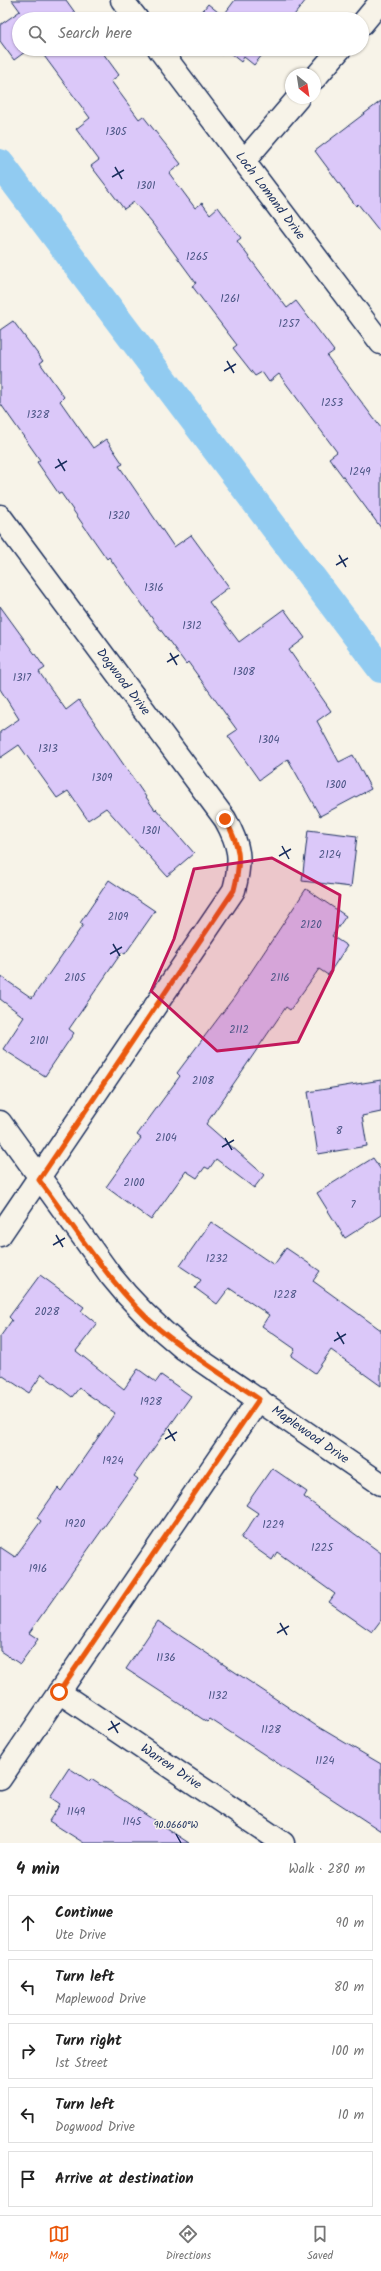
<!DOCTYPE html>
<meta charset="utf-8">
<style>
body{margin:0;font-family:Kalam,sans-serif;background:#f2f2f2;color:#222}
.compass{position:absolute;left:285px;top:68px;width:36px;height:36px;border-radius:50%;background:#fff;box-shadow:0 1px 3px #0004;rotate:150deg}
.stop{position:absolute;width:12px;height:12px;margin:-9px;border:3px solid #ea580c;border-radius:50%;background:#fff}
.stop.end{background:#ea580c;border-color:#fff;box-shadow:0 1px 4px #0008}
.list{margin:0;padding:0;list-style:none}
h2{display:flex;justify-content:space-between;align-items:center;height:52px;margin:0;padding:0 16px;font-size:17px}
h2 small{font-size:13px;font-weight:400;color:#767676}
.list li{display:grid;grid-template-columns:26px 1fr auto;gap:12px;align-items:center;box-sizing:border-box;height:56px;margin:0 8px 8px;padding:0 8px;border:1px solid #e0e0e0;border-radius:0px}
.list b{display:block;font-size:15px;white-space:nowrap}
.list p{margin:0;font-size:13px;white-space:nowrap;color:#767676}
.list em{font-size:13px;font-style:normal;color:#767676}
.icon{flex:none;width:22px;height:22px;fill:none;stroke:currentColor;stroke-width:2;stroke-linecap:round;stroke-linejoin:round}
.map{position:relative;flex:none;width:381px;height:1843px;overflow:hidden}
.search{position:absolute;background:#fff;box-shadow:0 1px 3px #0004;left:12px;right:12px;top:12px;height:44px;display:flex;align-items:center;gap:10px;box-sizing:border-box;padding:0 14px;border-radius:22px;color:#767676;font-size:15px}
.sheet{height:372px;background:#fff}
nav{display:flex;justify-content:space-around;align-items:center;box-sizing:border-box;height:56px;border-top:1px solid #e0e0e0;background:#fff;font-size:11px;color:#767676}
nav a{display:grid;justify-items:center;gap:2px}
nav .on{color:#ea580c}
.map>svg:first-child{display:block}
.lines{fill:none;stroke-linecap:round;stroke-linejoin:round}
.canal{stroke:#91cbf1;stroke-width:28}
.building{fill:#dbc8f9;stroke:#1b2f5e}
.minor-casing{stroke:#1b2f5e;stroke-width:25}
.minor{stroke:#f7f3e8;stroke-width:22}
.route{stroke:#ea580c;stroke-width:5}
.marked{fill:#c2185b;fill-opacity:0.2;stroke:#c2185b;stroke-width:3;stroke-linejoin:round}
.ticks{fill:none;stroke:#1b2f5e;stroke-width:1.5}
.labels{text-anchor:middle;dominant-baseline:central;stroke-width:3;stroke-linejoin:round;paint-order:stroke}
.number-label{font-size:11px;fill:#4b5585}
.street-label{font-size:13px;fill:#1b2f5e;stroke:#f7f3e8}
.ticks-label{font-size:10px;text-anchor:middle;fill:#1b2f5e;stroke:#f7f3e8;stroke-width:3;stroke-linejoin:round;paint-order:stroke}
</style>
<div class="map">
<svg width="381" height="1843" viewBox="0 0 381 1843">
<rect width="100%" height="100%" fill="#f7f3e8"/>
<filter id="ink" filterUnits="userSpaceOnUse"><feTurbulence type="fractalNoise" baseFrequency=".025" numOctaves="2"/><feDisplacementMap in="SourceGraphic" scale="8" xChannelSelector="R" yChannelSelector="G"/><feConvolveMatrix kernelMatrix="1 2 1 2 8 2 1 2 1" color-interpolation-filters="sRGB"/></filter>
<g filter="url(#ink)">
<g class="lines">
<!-- canal -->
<polyline class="canal" points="0,163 381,669"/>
</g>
<!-- building -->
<g class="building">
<polygon points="12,0 66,0 76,14 70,19 19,19 19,49 29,49 14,60 0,41 0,25 20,11"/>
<polygon points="235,0 306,0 291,19 196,19 208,4 223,16"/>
<polygon points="39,49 100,49 119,75 111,81 139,119 143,116 181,164 169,173 195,208 202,203 210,214 218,207 241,238 237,241 287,308 296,301 334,351 327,356 381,428 381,528 329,458 337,452 279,374 269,382 262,372 255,376 233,348 237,345 192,286 196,283 152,223 134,202 124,209 91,166 99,160 76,129 90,118"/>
<polygon points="215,49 267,49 254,65 244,57 241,62 226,50 222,55"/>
<polygon points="381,101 381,233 358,204 356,206 315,151"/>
<polygon points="13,321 43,361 40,363 64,397 60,401 93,448 106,439 123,464 119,466 174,547 191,535 229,587 209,602 239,642 284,609 305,638 289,650 331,711 317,721 339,762 353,755 371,789 320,816 288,759 259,780 228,736 237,730 188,662 186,664 154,621 109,557 107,559 61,493 59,494 37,462 40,460 0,403 0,330"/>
<polygon points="0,606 45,668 39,672 66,710 79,700 155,810 156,809 194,853 167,876 106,808 88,820 68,791 57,798 19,745 0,758 0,732 19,719 0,689"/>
<polygon points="308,830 357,836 351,887 302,881"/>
<polygon points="109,880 155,911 125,954 122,952 69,1029 74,1033 45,1076 3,1049 24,1017 0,999 0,976 32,998 83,925 80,923"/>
<polygon points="306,889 346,916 332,936 347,946 328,975 319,969 290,1010 286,1007 206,1124 264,1175 254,1188 216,1159 209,1169 205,1167 197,1178 186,1171 151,1220 106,1187 141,1138 137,1135 180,1076 177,1073 235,996"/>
<polygon points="381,1080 381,1112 362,1116 367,1146 318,1154 308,1092"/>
<polygon points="373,1158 381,1170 381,1215 345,1238 317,1193"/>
<polygon points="211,1222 274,1265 286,1248 320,1271 313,1281 381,1330 381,1386 331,1350 315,1373 291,1356 295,1349 262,1326 269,1315 229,1288 217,1304 195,1288 201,1280 180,1266"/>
<polygon points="40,1275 84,1307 81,1311 97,1324 76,1351 124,1389 138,1369 156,1382 161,1375 191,1396 134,1476 138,1479 29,1633 38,1639 20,1664 0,1651 0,1547 15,1557 41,1521 37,1518 58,1488 61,1491 115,1413 79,1388 72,1397 42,1374 29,1393 0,1374 0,1337 12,1320 9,1317"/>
<polygon points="272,1468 307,1492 304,1497 381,1553 381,1620 372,1632 329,1602 335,1594 277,1552 272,1560 241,1538 258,1513 246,1505"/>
<polygon points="158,1621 315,1725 381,1764 381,1831 210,1719 207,1722 126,1669"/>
<polygon points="69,1768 89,1781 91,1779 189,1843 84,1843 49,1821 60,1804 50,1797"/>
</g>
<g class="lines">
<!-- minor casing -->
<g class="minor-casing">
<g id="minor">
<polyline points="122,0 137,19"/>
<polyline points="362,24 381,1"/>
<polyline points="159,49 381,343"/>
<polyline points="315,78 340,49"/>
<polyline points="244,161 298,98"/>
<path d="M0,516L225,819C240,846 242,859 234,890L0,1235"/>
<path d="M0,1122L111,1276C133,1304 157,1327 184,1349L381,1484"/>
<polyline points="59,1692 283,1843"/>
<polyline points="0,1779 259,1399"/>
</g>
</g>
<!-- minor -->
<use href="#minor" class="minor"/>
</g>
</g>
<g class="lines" filter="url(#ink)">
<!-- route -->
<path class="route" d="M59,1692L259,1399C225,1376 190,1355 159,1329C111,1287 77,1230 39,1180L234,890C242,859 240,846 225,819"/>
</g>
<!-- marked area -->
<path class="marked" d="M272,858L340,895L333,970L298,1042L217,1051L151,991L174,939L194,869Z"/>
<!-- ticks -->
<path class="ticks" d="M115,167L122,179M112,177L124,170M227,361L234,373M224,371L236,364M58,459L65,471M55,468L67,461M339,555L346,567M336,565L348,558M170,653L177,665M167,662L179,655M282,846L289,859M279,856L291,849M113,944L120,956M110,954L122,947M225,1138L232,1150M222,1147L234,1140M56,1235L63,1247M53,1245L65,1238M337,1332L344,1344M334,1341L346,1334M168,1429L175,1441M165,1439L177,1432M280,1623L287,1635M277,1633L289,1626M111,1721L118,1733M108,1730L120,1723M176,1834L181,1843"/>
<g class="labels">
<!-- number labels -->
<g class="number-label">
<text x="116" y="132">1305</text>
<text x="146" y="186">1301</text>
<text x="197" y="257">1265</text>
<text x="230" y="299">1261</text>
<text x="289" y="324">1257</text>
<text x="332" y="403">1253</text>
<text x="38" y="415">1328</text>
<text x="360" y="472">1249</text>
<text x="119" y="516">1320</text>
<text x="154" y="588">1316</text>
<text x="192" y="626">1312</text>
<text x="244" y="672">1308</text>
<text x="22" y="678">1317</text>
<text x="269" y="740">1304</text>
<text x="48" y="749">1313</text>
<text x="102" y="778">1309</text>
<text x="336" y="785">1300</text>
<text x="151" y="831">1301</text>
<text x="330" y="855">2124</text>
<text x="118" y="917">2109</text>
<text x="311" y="925">2120</text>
<text x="75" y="978">2105</text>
<text x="280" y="978">2116</text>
<text x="239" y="1030">2112</text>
<text x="39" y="1041">2101</text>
<text x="203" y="1081">2108</text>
<text x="339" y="1131">8</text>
<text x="166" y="1138">2104</text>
<text x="134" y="1183">2100</text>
<text x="353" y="1205">7</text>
<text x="217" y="1259">1232</text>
<text x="285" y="1295">1228</text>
<text x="47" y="1312">2028</text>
<text x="151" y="1402">1928</text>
<text x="113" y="1461">1924</text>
<text x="75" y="1524">1920</text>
<text x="273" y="1525">1229</text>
<text x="322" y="1548">1225</text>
<text x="38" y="1569">1916</text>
<text x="166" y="1658">1136</text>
<text x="218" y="1696">1132</text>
<text x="271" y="1730">1128</text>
<text x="325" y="1761">1124</text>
<text x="76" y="1812">1149</text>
<text x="132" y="1822">1145</text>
</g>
<!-- street labels -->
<g class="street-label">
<text transform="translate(270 196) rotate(53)">Loch Lomand Drive</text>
<text transform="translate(123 682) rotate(53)">Dogwood Drive</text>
<text transform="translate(310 1435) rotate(35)">Maplewood Drive</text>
<text transform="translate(171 1767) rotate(34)">Warren Drive</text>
</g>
</g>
<g class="ticks-label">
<text x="176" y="1828">90.0660°W</text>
</g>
</svg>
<svg class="compass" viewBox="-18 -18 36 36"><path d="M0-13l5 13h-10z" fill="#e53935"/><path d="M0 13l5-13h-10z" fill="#767676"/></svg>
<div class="stop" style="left:59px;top:1692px"></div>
<div class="stop end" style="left:225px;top:819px"></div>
<div class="search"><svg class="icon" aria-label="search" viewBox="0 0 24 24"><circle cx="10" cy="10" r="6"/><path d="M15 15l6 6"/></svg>Search here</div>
</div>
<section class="sheet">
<h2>4 min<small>Walk · 280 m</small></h2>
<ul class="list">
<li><svg class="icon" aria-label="ahead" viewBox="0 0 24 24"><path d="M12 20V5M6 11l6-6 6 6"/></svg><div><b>Continue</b><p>Ute Drive</p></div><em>90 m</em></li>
<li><svg class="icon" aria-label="left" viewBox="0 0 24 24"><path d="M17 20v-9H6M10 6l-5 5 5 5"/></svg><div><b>Turn left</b><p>Maplewood Drive</p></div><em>80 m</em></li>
<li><svg class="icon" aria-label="right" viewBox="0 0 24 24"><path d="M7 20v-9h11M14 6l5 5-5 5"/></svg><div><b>Turn right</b><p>1st Street</p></div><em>100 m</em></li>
<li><svg class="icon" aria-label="left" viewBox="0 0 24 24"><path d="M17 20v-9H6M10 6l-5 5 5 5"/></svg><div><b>Turn left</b><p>Dogwood Drive</p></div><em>10 m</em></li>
<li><svg class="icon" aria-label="arrive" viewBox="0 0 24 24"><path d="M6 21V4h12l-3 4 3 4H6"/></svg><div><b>Arrive at destination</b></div></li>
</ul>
</section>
<nav>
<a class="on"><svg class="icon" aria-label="map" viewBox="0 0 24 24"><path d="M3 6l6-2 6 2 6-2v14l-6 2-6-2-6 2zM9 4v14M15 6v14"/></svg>Map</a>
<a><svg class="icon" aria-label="directions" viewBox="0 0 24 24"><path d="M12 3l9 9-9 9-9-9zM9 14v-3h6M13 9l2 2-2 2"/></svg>Directions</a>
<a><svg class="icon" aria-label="saved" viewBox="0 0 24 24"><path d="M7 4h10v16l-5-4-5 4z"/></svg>Saved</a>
</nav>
